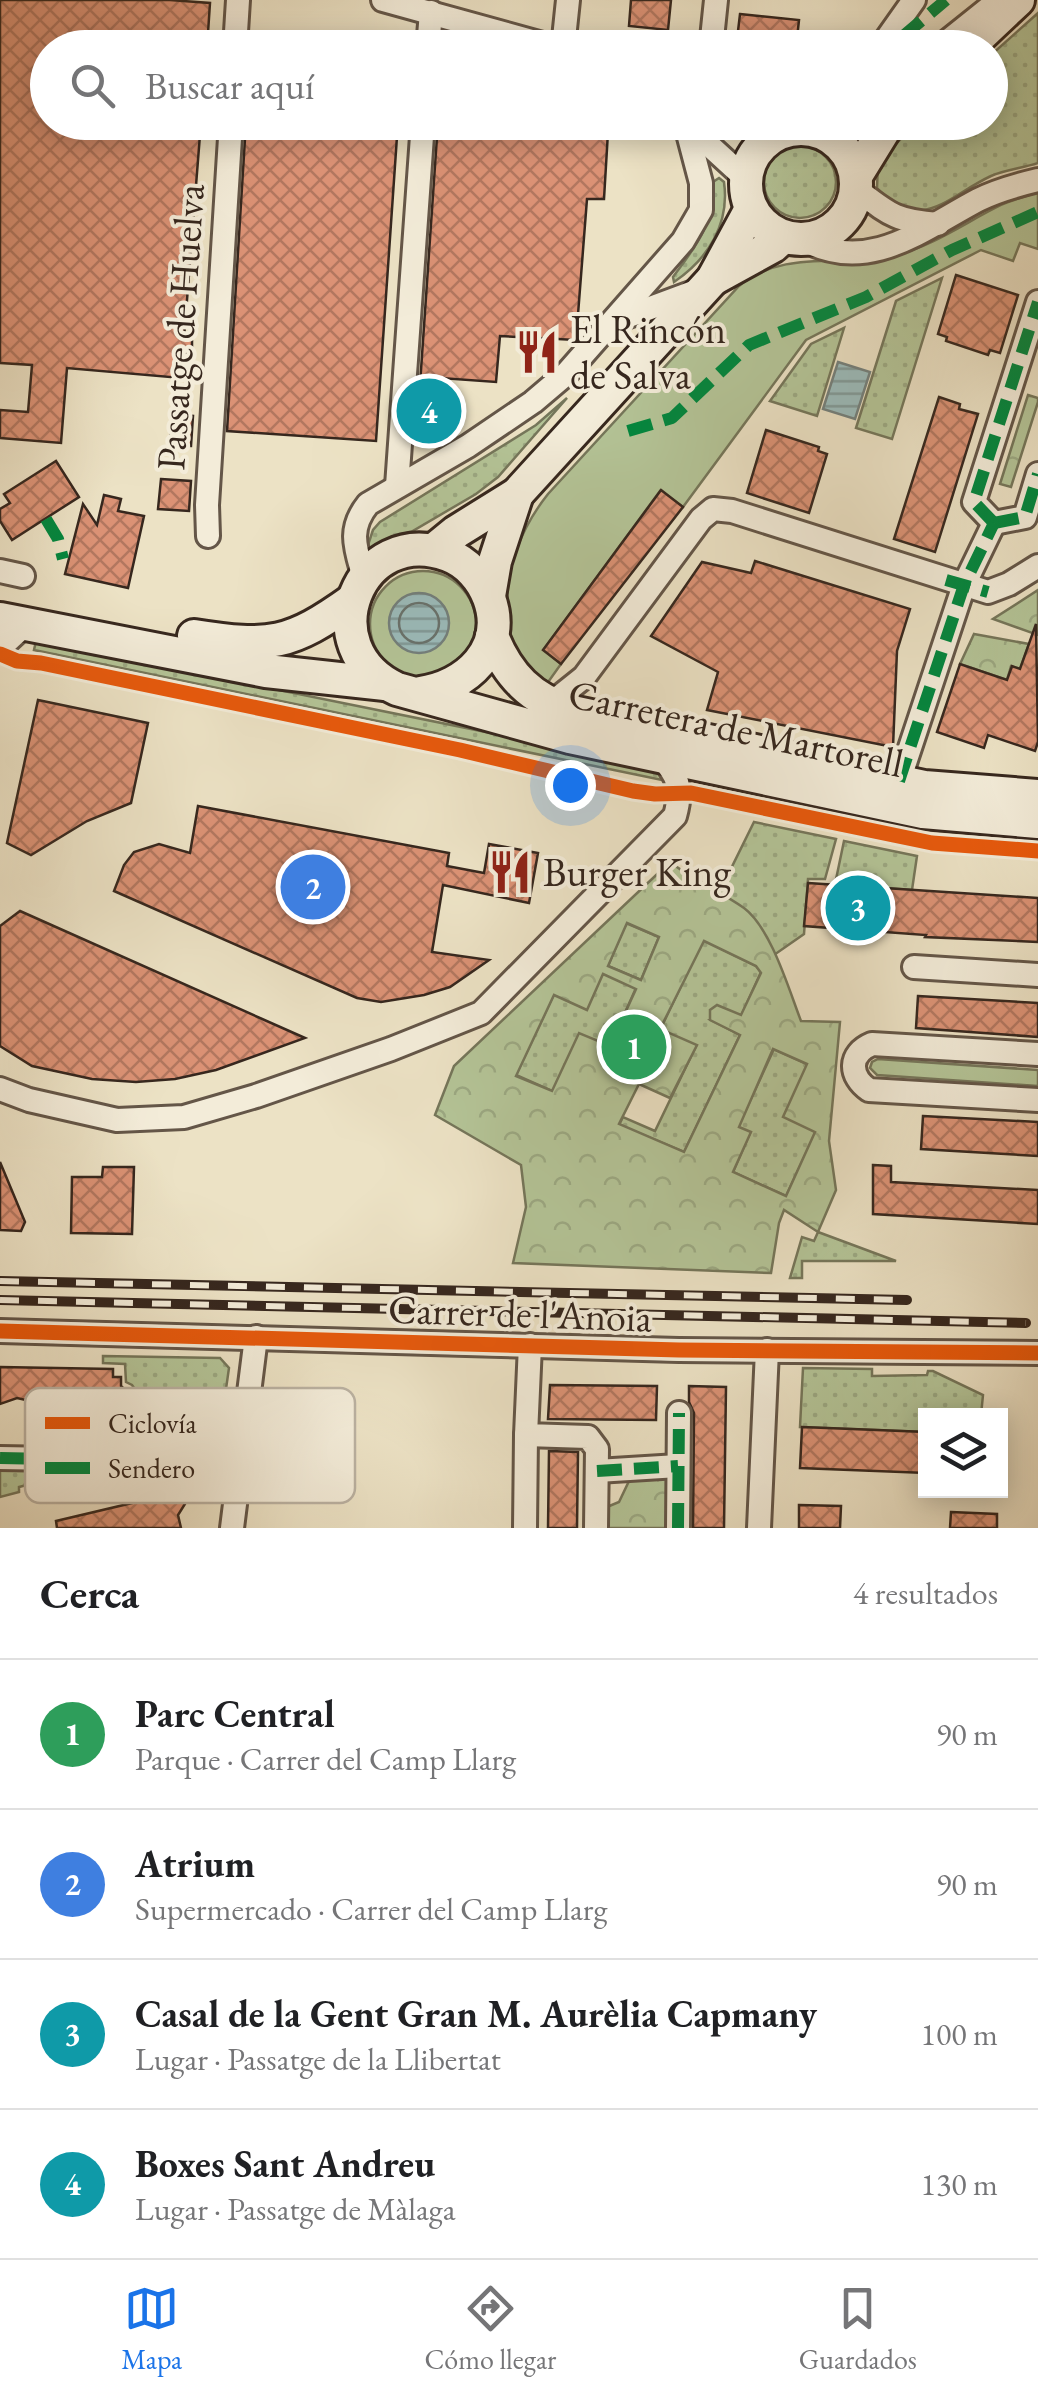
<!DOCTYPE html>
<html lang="es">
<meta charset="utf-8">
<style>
body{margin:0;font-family:"EB Garamond",serif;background:#f2f2f2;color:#202124}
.controls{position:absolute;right:30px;bottom:30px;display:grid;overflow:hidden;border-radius:0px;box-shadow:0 5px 25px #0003}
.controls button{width:90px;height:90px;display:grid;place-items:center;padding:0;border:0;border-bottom:2px solid #e0e0e0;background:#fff;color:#202124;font:50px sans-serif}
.you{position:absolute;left:570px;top:785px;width:35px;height:35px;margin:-25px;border:8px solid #fff;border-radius:50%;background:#1a73e8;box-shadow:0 0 0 15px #1a73e833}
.badge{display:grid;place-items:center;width:65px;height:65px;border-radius:50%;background:#1a73e8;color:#fff;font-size:32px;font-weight:700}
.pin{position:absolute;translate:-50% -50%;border:5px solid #fff;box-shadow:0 2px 10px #0006}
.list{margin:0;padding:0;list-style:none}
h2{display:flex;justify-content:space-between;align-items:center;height:130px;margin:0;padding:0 40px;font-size:42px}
h2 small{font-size:32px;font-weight:400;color:#757577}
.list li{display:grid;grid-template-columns:65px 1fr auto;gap:30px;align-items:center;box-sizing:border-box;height:150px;padding:0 40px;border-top:2px solid #e0e0e0}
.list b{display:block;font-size:38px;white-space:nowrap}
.list p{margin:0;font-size:32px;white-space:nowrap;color:#757577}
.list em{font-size:32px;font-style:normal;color:#757577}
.icon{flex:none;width:55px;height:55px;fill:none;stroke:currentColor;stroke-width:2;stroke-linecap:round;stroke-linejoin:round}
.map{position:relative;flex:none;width:1038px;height:1528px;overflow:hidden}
.search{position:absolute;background:#fff;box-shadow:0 5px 25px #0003;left:30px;right:30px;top:30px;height:110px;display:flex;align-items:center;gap:25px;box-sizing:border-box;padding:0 35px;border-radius:55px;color:#757577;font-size:38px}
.sheet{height:730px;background:#fff}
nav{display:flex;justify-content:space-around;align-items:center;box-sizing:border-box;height:140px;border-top:2px solid #e0e0e0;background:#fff;font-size:28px;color:#757577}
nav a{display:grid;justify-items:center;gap:5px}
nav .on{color:#1a73e8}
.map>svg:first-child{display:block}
.grass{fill:url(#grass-dots);stroke:#75765a;stroke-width:2.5}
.park{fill:url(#park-crowns);stroke:#75765a;stroke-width:2.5;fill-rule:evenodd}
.garden{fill:#b4c497;stroke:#75765a;stroke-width:2.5}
.water{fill:url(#water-rules);stroke:#73807d;stroke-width:2.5}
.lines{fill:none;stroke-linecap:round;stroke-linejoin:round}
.shore{stroke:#68726d;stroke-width:2.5}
.building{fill:url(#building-cross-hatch);stroke:#36271e;stroke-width:2.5}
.street-casing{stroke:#645648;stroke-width:28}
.secondary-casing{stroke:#36271e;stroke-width:38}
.street{stroke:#f3ecd9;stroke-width:22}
.secondary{stroke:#f3ecd9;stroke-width:32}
.rail-casing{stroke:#36271e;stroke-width:10}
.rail{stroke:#f3ecd9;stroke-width:6;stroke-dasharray:19;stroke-linecap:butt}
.quiet{stroke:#00873e;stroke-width:12;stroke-dasharray:25 12;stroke-linecap:butt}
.cycleway-casing{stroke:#f3ecd9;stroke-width:21}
.cycleway{stroke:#e8590c;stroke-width:15}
.labels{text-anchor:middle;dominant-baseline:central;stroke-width:8;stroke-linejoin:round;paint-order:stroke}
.street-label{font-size:40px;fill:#36271e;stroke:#f3ecd9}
.poi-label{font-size:40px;fill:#36271e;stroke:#f3ecd9;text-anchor:start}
.key{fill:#f3ecd9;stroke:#bab1a1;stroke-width:2.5}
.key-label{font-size:28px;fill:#36271e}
</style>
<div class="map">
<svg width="1038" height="1528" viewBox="0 0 1038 1528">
<defs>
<pattern id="grass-dots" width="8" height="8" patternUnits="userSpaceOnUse" patternTransform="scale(2.5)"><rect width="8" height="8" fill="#b4c497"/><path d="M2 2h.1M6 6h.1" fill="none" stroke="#9ba882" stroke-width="1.8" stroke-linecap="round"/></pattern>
<pattern id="park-crowns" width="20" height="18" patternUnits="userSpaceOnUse" patternTransform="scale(2.5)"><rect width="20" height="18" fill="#b4c497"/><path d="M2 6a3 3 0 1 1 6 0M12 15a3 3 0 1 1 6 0" fill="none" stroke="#9ba882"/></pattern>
<pattern id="water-rules" width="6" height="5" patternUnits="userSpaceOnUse" patternTransform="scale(2.5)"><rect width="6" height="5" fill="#9bbcbc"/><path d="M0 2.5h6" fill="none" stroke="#7f9998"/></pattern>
<pattern id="building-cross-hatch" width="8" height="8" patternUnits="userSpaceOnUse" patternTransform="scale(2.5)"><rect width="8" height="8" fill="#db9275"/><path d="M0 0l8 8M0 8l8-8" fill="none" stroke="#b2775f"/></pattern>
</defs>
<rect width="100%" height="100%" fill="#ece2c5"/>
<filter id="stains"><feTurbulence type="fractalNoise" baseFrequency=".002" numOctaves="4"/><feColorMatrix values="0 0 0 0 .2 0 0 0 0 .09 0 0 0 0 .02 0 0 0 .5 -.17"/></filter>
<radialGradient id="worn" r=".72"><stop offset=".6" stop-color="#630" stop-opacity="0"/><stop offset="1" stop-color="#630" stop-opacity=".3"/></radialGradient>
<!-- grass -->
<g class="grass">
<path d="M1038,13V163C1023,168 1005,170 991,176C946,197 922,235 877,188L878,163L916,123L990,122L991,55Z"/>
<circle cx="800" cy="182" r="36"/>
<path d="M719,178L724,182C730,224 708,259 674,282L673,277C699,242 712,227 713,182Z"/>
<polygon points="942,278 892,439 856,428 896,301"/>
<polygon points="844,328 817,416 770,401 811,344"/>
<polygon points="567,398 498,477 476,494 411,532 398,535 366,551 373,530 380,522 536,425"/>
<polygon points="36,641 649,765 657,771 662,780 34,650"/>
<polygon points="754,822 836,839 825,879 808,879 804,934 774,955 761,928 719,893"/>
<polygon points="844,841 917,856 912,890 835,884"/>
<polygon points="626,923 659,937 641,980 608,966"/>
<polygon points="703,940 756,966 761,972 741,1016 711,1020 740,1035 684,1152 619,1125 623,1117 655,1131 696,1046 660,1030"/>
<polygon points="603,973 636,988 610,1046 552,1091 516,1075 554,994"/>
<polygon points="774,1049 807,1064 816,1132 786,1196 733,1172 750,1133 738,1127"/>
<polygon points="818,1232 896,1261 802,1261 802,1278 790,1278 802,1237 814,1241"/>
<polygon points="103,1356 220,1358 229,1368 223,1410 159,1411 158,1397 139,1395 132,1385 126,1382 125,1364 103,1363"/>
<polygon points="803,1368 872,1369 872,1376 927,1375 928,1371 933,1371 983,1395 981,1415 926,1416 925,1432 800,1427"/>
<polygon points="0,1463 105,1465 19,1487 19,1492 0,1497"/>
</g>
<!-- park -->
<g class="park">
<polygon points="1028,395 1038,398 1038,402 1011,487 1000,484"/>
<polygon points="1038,590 1038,635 993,619"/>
<polygon points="974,634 1029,644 1020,669 1011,666 1007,680 960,664"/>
<path d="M670,862C693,880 720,891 744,908C771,928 789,990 801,1021L840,1022L829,1141L836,1190L818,1232L784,1210L779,1223L771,1273L513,1263L526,1207L521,1165L435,1115L454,1066ZM627,923L659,937L641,980L608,966ZM704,941L756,966L761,973L741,1015L717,1005L710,1010V1020L740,1035L684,1152L619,1124L639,1084L670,1098L697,1045L660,1029ZM603,974L636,989L610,1046L579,1033L552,1091L516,1076L554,995L587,1010ZM773,1049L807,1064L783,1117L815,1132L786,1196L733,1172L751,1132L739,1127Z"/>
<polygon points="677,1473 676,1528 602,1528 607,1507 619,1502 630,1479 652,1476 658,1480"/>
</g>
<!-- garden -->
<g class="garden">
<path d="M1038,192V249L1020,243L1013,261L981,250L806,340L683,507L660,491L544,649L561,664L541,692C488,633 502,552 548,494L739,286C785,248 842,268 896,255C935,245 966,222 1001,205C1013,199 1026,197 1038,192Z"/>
<circle cx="423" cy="624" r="53"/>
<polygon points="878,1059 1038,1070 1038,1086 877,1075 870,1068 872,1062"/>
</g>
<!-- water -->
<g class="water">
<polygon points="838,362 870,372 855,419 823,409"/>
<circle cx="419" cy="623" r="30"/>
</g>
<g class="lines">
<!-- shore -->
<circle class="shore" cx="419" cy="623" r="20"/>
</g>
<!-- building -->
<g class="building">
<polygon points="0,0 170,0 210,3 207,48 48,48 48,122 201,122 184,338 192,338 192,354 183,354 181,378 67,368 61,443 0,438 0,410 28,412 32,365 0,363"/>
<polygon points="631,0 671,0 668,30 629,26"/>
<polygon points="740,14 799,20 796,48 736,48"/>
<polygon points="246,122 398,122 376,441 227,431"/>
<polygon points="438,122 574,122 579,131 608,132 604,199 587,199 576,340 500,336 496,382 441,378 438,444 416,443"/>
<polygon points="956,275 1018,295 1000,353 990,350 988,355 946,341 947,337 938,334"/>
<polygon points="939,397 960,404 959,409 978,414 935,552 894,539"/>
<polygon points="172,414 193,416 191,446 170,445"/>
<polygon points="766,430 819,447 818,451 827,454 809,513 747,493"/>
<polygon points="56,461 79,497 12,540 0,521 0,509 10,503 4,494"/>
<polygon points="161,479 191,481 189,511 158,509"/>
<polygon points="661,490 683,507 561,664 543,650"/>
<polygon points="104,495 121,499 118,511 144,516 128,588 65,574 83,504 97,525"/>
<polygon points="755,561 910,609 897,651 893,747 707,710 718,672 651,636 702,562 751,573"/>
<polygon points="1036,624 1038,742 1035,751 988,735 984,748 937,732 960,664 1007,680 1012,666 1020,669"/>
<polygon points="38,700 148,723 131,803 87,821 31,855 7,843"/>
<polygon points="198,806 449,853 447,866 484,873 489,844 538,853 529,903 443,885 432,952 489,960 450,987 424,995 381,1002 357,998 114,891 124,865 134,852 159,844 190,853"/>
<polygon points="808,883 1038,898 1038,942 925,937 926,935 804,926"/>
<polygon points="20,911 305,1038 216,1070 175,1079 136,1082 92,1079 32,1066 0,1046 0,926"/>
<polygon points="918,996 1038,1003 1038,1037 916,1028"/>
<polygon points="923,1116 1038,1122 1038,1156 921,1149"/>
<polygon points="0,1162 25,1222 21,1231 0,1230"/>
<polygon points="873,1165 891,1166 891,1182 1038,1190 1038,1224 873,1214"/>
<polygon points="103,1167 134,1167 132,1234 71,1233 72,1177 102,1177"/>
<polygon points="0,1367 113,1369 113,1377 121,1377 121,1386 136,1401 145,1402 145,1410 152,1410 151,1446 120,1445 113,1408 80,1400 52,1406 17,1398 0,1404"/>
<polygon points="550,1385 657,1386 656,1420 548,1419"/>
<polygon points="689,1386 726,1387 724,1528 693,1528 694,1413 689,1402"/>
<polygon points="802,1427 926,1432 926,1473 800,1468"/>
<polygon points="549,1451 578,1452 577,1528 548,1528"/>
<polygon points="173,1476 204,1477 204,1499 188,1499 178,1515 181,1528 57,1528 56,1521 132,1503 128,1491 173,1492"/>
<polygon points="799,1505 841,1506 840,1528 799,1528"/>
<polygon points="951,1512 997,1514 997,1528 950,1528"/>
</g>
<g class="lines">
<!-- street casing -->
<g class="street-casing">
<g id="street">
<polyline points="383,0 557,48"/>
<polyline points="235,48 238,0"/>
<polyline points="428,48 431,12"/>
<polyline points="563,48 568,0"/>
<polyline points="711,48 716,0"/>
<polyline points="880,48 914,0"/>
<polyline points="939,48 999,0"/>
<polyline points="772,122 786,132"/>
<polyline points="687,125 746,179"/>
<path d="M856,189C889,214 895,221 938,224"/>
<path d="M804,240C869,275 923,229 978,200C998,190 1017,185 1038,180"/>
<polyline points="618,320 696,291"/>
<polyline points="397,486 423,122"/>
<polyline points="994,523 974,502 1038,302"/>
<polyline points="994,523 1025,517 1038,474"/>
<polyline points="208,536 207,505 231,122"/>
<polyline points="0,571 23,576"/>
<path d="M364,578C356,549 347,530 368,504L468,446L533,402L566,374L683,241L701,210V183L685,122"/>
<polyline points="0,648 27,623"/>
<polyline points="549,705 584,677 701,519 713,509 732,511 988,592 1009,584 1038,566"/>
<polyline points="899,781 964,585 994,523"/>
<polyline points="914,967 1038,975"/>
<path d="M1038,1054L872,1044C848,1054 849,1076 869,1090L1038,1100"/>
<path d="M0,1089L29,1100L117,1120L184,1117L256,1096L391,1049L481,1013L675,816C683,787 678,776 659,754"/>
<polyline points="0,1331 679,1350 1038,1353"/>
<polyline points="530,1345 526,1435 588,1437 597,1449 596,1528"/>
<polyline points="0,1458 221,1462"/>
<polyline points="597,1471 678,1466"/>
<polyline points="232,1528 256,1337"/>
<polyline points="525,1528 526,1435"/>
<polyline points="678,1528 679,1413"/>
<polyline points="759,1528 767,1350"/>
</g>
</g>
<!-- secondary casing -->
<g class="secondary-casing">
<g id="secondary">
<polyline points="967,48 1018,0"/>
<circle cx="801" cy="184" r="55"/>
<polyline points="857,174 889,122"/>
<polyline points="713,279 773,246 783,237"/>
<polyline points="434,550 456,532 517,494 713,279 751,209"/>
<polyline points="489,596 495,561 517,494"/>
<polyline points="0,619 266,671 385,684"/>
<path d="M194,636C270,648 290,645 353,600"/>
<path d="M492,636C508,676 531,699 572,712L924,787L1038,796"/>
<path d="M420,693C466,687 508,649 489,598C482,579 467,562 448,555C359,522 308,648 397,689L570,737L923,812L1038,822"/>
</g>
</g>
<!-- street -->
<use href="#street" class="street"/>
<!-- secondary -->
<use href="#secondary" class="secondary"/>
<!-- rail casing -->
<g class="rail-casing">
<g id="rail">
<polyline points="0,1281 907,1300"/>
<polyline points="0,1300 1026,1323"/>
</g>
</g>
<!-- rail -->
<use href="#rail" class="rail"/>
<!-- quiet -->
<g class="quiet">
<polyline points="902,37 946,0"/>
<polyline points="628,431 672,418 749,345 866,297 952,250 1038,212"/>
<polyline points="46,519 58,539 63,559"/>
<polyline points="994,523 974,502 1038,302"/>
<polyline points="994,523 1025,517 1038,474"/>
<polyline points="946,580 988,592"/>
<polyline points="899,781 964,585 994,523"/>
<polyline points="0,1458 221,1462"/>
<polyline points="597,1471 678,1466"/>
<polyline points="678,1528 679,1413"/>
</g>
<!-- cycleway casing -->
<g class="cycleway-casing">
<g id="cycleway">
<polyline points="0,654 17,661 41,663 460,750 633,791 655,794 691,793 932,843 1038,851"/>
<polyline points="0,1331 679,1350 1038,1353"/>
</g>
</g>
<!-- cycleway -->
<use href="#cycleway" class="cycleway"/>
</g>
<!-- icons -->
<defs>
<g id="restaurant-bare" transform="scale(3.45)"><path d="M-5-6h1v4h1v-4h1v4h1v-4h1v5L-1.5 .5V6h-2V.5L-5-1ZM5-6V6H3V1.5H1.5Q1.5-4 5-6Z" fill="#8f2418" stroke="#f3ecd9" stroke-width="2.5" paint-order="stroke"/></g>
</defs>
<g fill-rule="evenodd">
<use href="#restaurant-bare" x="537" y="352"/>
<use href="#restaurant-bare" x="510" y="872"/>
</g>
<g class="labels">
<!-- street labels -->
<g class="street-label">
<text transform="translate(180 327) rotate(-86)">Passatge de Huelva</text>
<text transform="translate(736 728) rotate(12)">Carretera de Martorell</text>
<text transform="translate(520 1313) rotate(2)">Carrer de l'Anoia</text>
</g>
<!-- poi labels -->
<g class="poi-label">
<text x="570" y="329">El Rincón<tspan x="570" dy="46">de Salva</tspan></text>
<text x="543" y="872">Burger King</text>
</g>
</g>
<!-- legend -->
<rect x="25" y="1388" width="330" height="115" rx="15" class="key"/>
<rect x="45" y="1417" width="45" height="12" fill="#e8590c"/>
<rect x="45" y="1462" width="45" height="12" fill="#00873e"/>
<g class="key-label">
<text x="108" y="1433">Ciclovía</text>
<text x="108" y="1478">Sendero</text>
</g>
<rect width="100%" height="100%" filter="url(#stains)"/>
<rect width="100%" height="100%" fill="url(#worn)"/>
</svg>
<div class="controls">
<button><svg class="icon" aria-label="layers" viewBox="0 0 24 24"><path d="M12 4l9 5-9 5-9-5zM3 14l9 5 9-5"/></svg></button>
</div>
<div class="you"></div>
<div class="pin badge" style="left:634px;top:1047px;background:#2e9e5b">1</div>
<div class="pin badge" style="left:313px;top:887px;background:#3f7fe0">2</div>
<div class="pin badge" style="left:858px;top:908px;background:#0f9aa8">3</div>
<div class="pin badge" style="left:429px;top:411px;background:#0f9aa8">4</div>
<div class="search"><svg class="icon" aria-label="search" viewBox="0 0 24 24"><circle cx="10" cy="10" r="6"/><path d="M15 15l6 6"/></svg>Buscar aquí</div>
</div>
<section class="sheet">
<h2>Cerca<small>4 resultados</small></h2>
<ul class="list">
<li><span class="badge" style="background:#2e9e5b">1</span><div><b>Parc Central</b><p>Parque · Carrer del Camp Llarg</p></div><em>90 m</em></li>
<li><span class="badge" style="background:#3f7fe0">2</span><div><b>Atrium</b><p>Supermercado · Carrer del Camp Llarg</p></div><em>90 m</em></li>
<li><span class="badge" style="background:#0f9aa8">3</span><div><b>Casal de la Gent Gran M. Aurèlia Capmany</b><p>Lugar · Passatge de la Llibertat</p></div><em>100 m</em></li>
<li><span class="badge" style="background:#0f9aa8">4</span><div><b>Boxes Sant Andreu</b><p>Lugar · Passatge de Màlaga</p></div><em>130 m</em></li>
</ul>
</section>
<nav>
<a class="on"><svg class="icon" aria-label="map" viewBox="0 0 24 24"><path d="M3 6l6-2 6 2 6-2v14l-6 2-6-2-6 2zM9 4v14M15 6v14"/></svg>Mapa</a>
<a><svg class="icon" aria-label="directions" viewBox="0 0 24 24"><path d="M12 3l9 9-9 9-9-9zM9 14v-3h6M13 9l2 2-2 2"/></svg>Cómo llegar</a>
<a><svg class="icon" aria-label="saved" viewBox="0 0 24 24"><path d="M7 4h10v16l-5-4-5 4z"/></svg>Guardados</a>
</nav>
